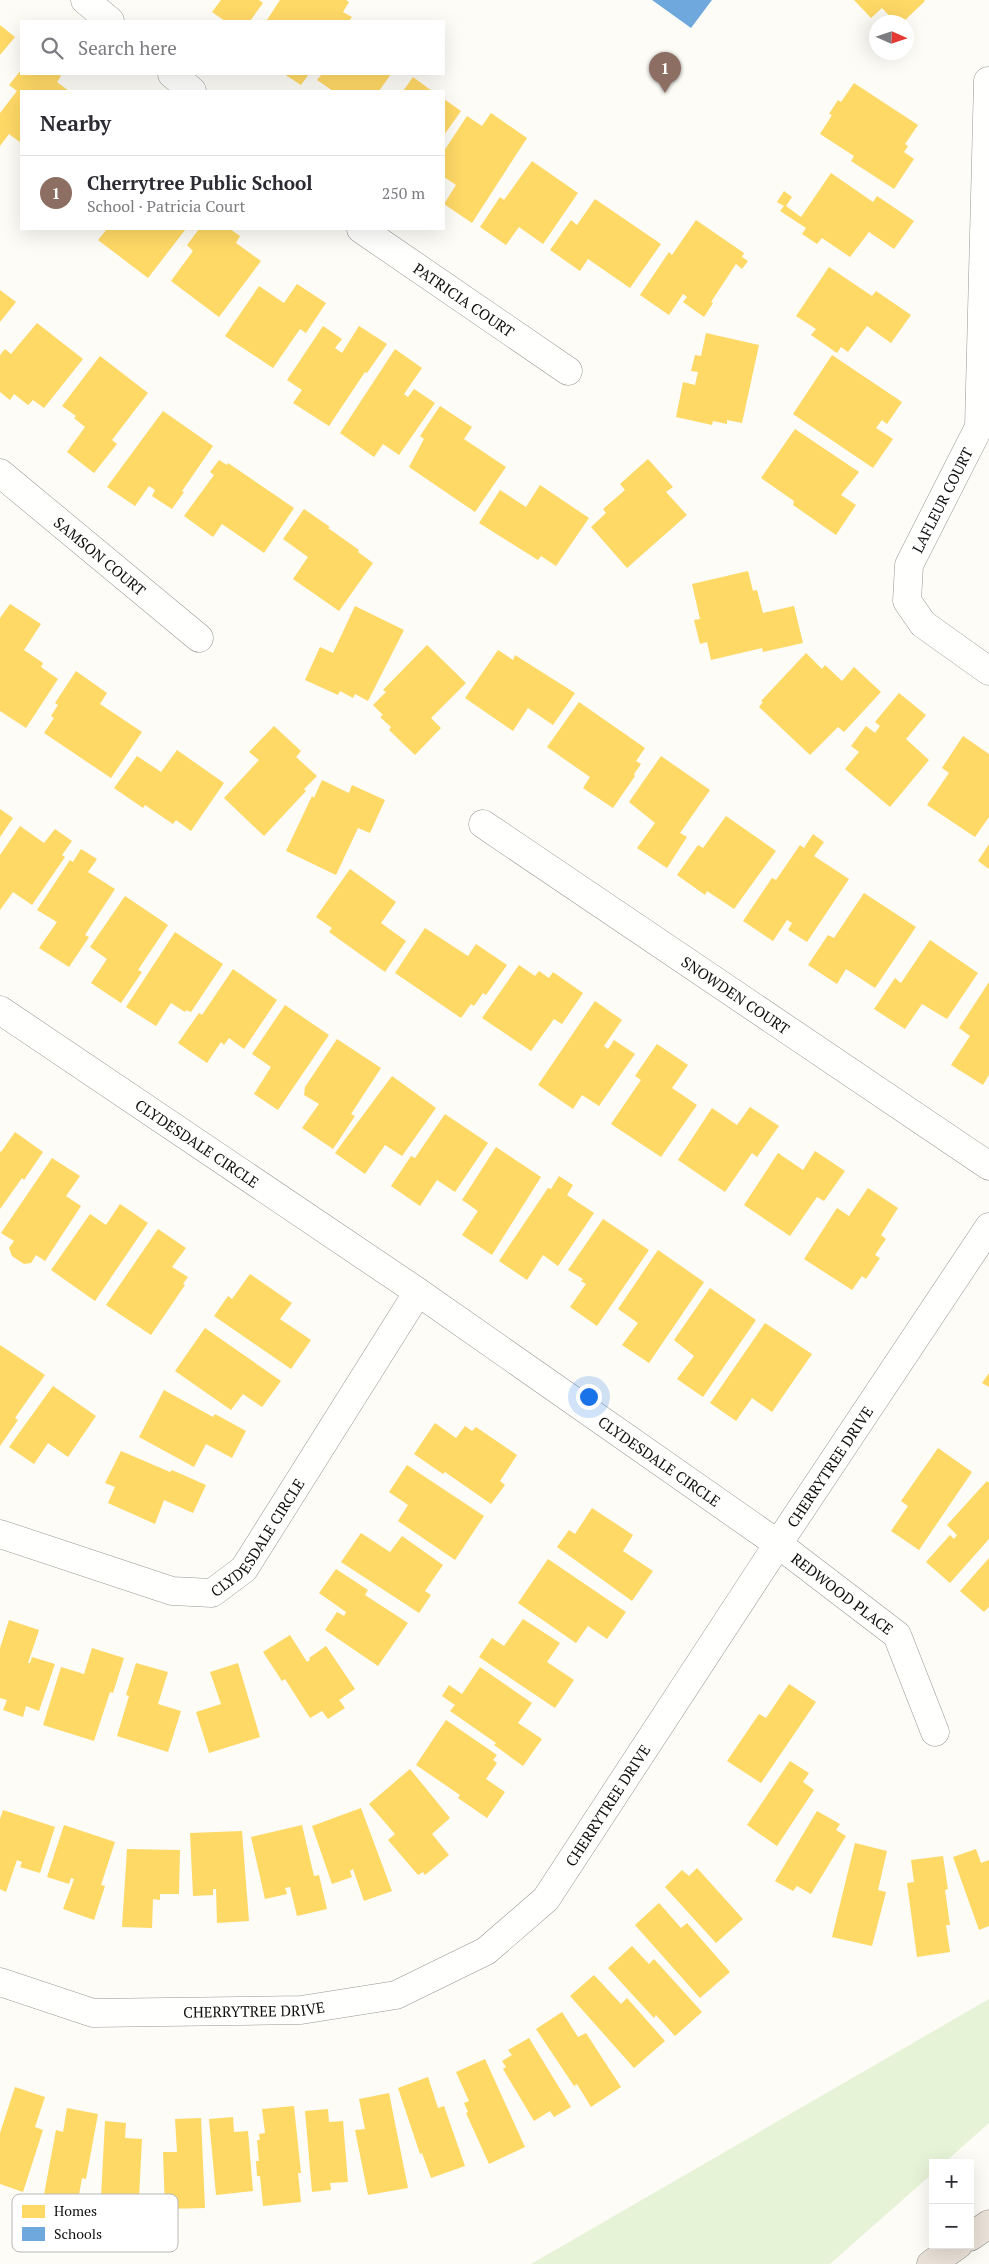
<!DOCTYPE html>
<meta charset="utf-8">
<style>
body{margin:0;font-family:"PT Serif",serif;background:#f7f7f7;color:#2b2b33}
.controls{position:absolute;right:15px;bottom:15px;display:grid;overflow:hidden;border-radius:0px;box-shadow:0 5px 20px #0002}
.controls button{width:45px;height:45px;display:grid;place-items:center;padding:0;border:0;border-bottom:1px solid #e1e1e2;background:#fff;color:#2b2b33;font:25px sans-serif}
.compass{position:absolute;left:869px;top:15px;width:45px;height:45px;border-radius:50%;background:#fff;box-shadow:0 5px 20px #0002;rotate:93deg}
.you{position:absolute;left:588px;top:1396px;width:18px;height:18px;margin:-12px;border:4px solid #fff;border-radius:50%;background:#1a73e8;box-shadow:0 0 0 8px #1a73e833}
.badge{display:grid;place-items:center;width:32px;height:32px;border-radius:50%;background:#646362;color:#fff;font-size:16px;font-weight:700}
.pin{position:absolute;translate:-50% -41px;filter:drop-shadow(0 1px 2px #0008)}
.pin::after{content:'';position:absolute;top:26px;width:18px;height:15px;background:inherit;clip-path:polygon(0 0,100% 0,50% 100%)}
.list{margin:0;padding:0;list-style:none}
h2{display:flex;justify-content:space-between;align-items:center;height:65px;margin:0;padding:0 20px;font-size:21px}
h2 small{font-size:16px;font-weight:400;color:#7c7c81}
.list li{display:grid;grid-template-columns:32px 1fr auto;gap:15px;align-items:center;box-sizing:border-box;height:75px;padding:0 20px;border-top:1px solid #e1e1e2}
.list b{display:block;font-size:19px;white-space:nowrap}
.list p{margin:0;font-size:16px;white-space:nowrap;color:#7c7c81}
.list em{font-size:16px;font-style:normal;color:#7c7c81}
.icon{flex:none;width:28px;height:28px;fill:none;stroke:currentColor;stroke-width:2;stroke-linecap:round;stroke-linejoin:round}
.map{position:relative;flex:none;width:989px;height:2264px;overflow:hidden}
.search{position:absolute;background:#fff;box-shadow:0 5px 20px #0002;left:20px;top:20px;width:425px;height:55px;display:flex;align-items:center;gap:12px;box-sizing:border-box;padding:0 18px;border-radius:0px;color:#7c7c81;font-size:19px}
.panel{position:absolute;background:#fff;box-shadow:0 5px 20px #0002;left:20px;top:90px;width:425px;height:140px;border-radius:0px}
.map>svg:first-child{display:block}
.green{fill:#e7f3d7}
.homes{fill:#ffd966}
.schools{fill:#6fa8dc}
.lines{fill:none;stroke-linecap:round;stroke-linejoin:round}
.minor-casing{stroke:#979795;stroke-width:29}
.highway-casing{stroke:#858482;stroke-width:29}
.minor{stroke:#fffffe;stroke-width:28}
.highway{stroke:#eae1d8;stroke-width:28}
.labels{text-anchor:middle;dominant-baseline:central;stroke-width:5;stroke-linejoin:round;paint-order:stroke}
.street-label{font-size:15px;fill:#111;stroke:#fff}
.key{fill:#fff;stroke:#b8b8b8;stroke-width:1}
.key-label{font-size:14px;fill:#111}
</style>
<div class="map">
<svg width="989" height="2264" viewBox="0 0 989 2264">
<rect width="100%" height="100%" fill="#fdfcf7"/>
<!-- green -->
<polygon class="green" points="989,1999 989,2123 944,2163 933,2163 933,2173 830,2264 531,2264"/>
<!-- homes -->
<g class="homes">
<polygon points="221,0 259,0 263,3 250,21 225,21 212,12"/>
<polygon points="280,0 346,0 349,2 343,12 352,17 349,21 269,21 267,20"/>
<polygon points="854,0 924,0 925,1 903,22 895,22 882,8 871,18"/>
<polygon points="0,25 15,37 0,55"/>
<polygon points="21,70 21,74 58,74 61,76 57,82 69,91 21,91 21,143 9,134 0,146 0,113 17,91 9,85"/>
<polygon points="284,74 309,74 301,85"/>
<polygon points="322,74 391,74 379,91 333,91 317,80"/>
<polygon points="413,77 432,91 403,91"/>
<polygon points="854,83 918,125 905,144 908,146 904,152 914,159 894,189 851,161 854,156 820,134 832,115 829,114 838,100 841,102"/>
<polygon points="444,99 461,111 444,135"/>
<polygon points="491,113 527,138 472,223 444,204 456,185 444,177 444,151 467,116 482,126"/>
<polygon points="532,161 578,193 543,244 519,227 506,245 480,227 500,197 504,200"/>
<polygon points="831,173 873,202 877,196 914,221 894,249 869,232 850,257 822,238 817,244 802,234 806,228 780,211 784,206 777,202 784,191 792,197 786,206 801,217"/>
<polygon points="595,199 661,244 630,288 588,259 580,271 550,250 571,220 577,225"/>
<polygon points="696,220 744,253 742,257 748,261 742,269 736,264 711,302 713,303 704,317 683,302 687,297 683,294 669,315 640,295 669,252 672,255"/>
<polygon points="107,229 184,229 185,230 148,278 98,240"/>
<polygon points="199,229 230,229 240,236 236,243 261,261 219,317 171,281 193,251 187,245"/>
<polygon points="829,267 872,296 876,291 911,315 891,343 867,326 848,352 841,347 837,353 811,335 816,329 796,316"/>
<polygon points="297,284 326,303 306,333 300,329 273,368 225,336 259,286 284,303"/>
<polygon points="0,290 16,302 0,322"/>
<polygon points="37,323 83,359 44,408 33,400 28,405 14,394 10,400 0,392 0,355 5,349 11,354"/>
<polygon points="323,326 342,339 335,348 342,353 359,326 387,344 367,373 365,372 329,426 293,403 302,390 287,380"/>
<polygon points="706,333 759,345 742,423 727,420 727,424 713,421 712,425 676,417 683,382 695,385 698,372 691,371 695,355 701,356"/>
<polygon points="395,349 422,368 404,394 408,397 414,389 435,403 399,455 383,444 374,457 340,433"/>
<polygon points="832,355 902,402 887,424 882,420 876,428 893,439 873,468 793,414"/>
<polygon points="100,356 148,393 112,440 117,444 94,473 67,452 85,427 74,418 76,416 62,406"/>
<polygon points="440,406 472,427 464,439 506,467 475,512 409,467 424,439 420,436"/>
<polygon points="163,411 213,446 182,491 184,492 172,509 152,496 155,490 149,486 135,506 107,487"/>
<polygon points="795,429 859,472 841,495 856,505 836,535 793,505 794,501 761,478"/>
<polygon points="648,459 673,487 666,492 687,515 627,568 591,527 606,513 603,509 625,490 620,484"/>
<polygon points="219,460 227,465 228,463 294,508 264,553 222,524 213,537 184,516 214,475 210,472"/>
<polygon points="540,485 589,518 556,566 541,556 538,560 479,523 500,490 526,507"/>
<polygon points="304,509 330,527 328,528 359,550 358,552 373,563 339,611 293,579 308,557 283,539"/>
<polygon points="748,571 753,591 757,590 763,613 794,606 803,643 763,652 762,648 711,660 707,642 700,644 694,620 700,619 692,584"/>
<polygon points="10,604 41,624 24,650 43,663 41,667 58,679 26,728 0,711 0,618"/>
<polygon points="355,606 404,630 368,701 355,694 353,698 340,691 338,695 305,680 320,647 333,653"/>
<polygon points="427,645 466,683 431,718 441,728 415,755 389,730 391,727 380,717 383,715 373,705 386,692 383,690"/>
<polygon points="498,650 513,660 515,655 575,693 553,725 528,708 513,731 465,698"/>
<polygon points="806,653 822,669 825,665 842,681 854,667 881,692 844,732 838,727 810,755 759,707 763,702 761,701"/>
<polygon points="76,671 107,693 100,704 142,732 111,778 44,733 54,718 51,716 58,705 55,703"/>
<polygon points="899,693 926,715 906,739 929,760 890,807 845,769 859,752 851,746 866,726 875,733 880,726 875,722"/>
<polygon points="579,702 645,748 636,761 641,764 634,774 635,776 613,808 583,788 590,777 547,747"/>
<polygon points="274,726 301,751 296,757 317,776 304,789 306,791 264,836 224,798 259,760 249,752"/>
<polygon points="963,736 989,754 989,817 975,837 927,805 949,773 942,768"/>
<polygon points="177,750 224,783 191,831 176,820 173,824 145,805 143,808 114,788 137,756 161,772"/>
<polygon points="661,756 710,790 680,833 687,837 667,868 637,848 655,823 629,802"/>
<polygon points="322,780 349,793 352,785 385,800 370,833 358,828 336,875 286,851 312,796 314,798"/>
<polygon points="0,809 13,818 0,837"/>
<polygon points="726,816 776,851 734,909 707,891 705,895 677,875 698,845 703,848"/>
<polygon points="20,826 44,843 55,829 72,841 62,855 65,857 32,905 13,892 0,910 0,855"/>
<polygon points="813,834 824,842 814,856 849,879 807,942 788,930 792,923 787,920 773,941 743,921 772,878 776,880 800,845 804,848"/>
<polygon points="989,844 989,869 978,861"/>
<polygon points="81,849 97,859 88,872 115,889 85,935 89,937 69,967 39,948 57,922 37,910 70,860 73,862"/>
<polygon points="350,869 396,902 381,923 406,941 385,972 329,932 332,928 316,917"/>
<polygon points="864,893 916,927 875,988 846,969 837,984 808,965 828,935 834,938"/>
<polygon points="125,896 168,925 138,970 142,972 121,1003 91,983 107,959 90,947"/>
<polygon points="425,928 468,956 476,944 507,965 486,995 483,993 474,1006 471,1004 461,1018 395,973"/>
<polygon points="175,932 223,964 191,1012 186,1010 185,1012 171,1003 156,1026 126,1007"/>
<polygon points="930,940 978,973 947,1019 922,1004 905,1029 874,1009 895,978 901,983"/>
<polygon points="519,965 535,976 539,971 549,978 553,972 583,993 562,1024 554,1019 531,1051 482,1018"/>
<polygon points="233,969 277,1000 244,1049 229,1038 224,1045 221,1042 207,1063 178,1043 199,1013 202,1015"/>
<polygon points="989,982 989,1075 983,1085 951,1065 970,1036 959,1028"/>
<polygon points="595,1001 622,1020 604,1046 608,1049 614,1040 635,1054 599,1106 582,1095 573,1109 538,1085"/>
<polygon points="285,1005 329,1035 278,1110 254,1094 271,1067 252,1054"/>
<polygon points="337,1039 381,1068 351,1114 355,1116 333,1149 302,1128 319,1104 304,1095 305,1087"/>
<polygon points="657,1044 688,1065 672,1088 697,1105 661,1157 611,1124 641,1080 635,1076"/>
<polygon points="392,1076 436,1108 402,1156 385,1145 365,1174 335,1153"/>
<polygon points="750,1107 779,1126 757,1157 752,1153 725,1192 678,1160 712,1108 737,1125"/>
<polygon points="445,1114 488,1143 455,1192 437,1180 420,1206 391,1186 411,1156 415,1158"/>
<polygon points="15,1132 43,1152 24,1180 22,1178 0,1209 0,1151 1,1152"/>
<polygon points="496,1147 541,1177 492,1255 462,1235 478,1211 462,1200"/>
<polygon points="815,1151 845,1171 824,1201 817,1197 790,1236 744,1205 778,1153 803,1170"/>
<polygon points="52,1158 80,1176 66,1196 81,1206 45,1261 36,1255 31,1263 24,1264 12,1256 9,1248 14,1241 1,1233"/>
<polygon points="559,1176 573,1185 567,1195 594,1213 558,1266 543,1255 527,1280 499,1261 548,1188 551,1189"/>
<polygon points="868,1188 898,1208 881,1235 886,1239 875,1255 880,1258 866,1279 862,1276 852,1290 804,1259 837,1208 849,1216"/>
<polygon points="120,1204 148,1223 95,1301 51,1270 90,1214 106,1225"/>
<polygon points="603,1219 649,1250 597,1326 570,1307 586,1284 581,1281 583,1279 568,1270"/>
<polygon points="158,1229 186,1248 172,1267 188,1277 183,1284 185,1285 151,1335 106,1305"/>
<polygon points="658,1250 704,1282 649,1363 622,1345 638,1323 618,1309"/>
<polygon points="250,1274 292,1303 280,1319 311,1340 291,1369 214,1316 228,1296 232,1299"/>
<polygon points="710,1288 756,1320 703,1397 677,1379 694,1356 674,1340"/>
<polygon points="765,1323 812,1354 772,1412 752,1398 736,1421 710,1403"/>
<polygon points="205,1328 281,1381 262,1407 243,1394 231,1410 175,1371"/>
<polygon points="0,1345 45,1375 15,1418 18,1420 0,1446"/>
<polygon points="989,1373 989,1387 982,1383"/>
<polygon points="53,1386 96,1416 68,1457 48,1443 34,1464 9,1447"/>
<polygon points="164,1390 213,1417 215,1414 246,1431 232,1458 206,1444 194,1467 139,1437"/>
<polygon points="435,1423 456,1438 465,1426 472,1431 476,1427 517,1455 500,1481 505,1485 491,1504 445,1472 443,1474 414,1454"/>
<polygon points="938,1448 972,1472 919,1550 891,1531 908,1506 901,1501"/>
<polygon points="121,1451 170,1472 172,1470 206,1485 193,1513 164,1500 155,1524 108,1503 115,1487 105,1483"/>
<polygon points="407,1465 484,1516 455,1560 398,1521 408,1505 389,1492"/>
<polygon points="987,1481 989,1483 989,1539 950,1583 926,1562 950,1535 954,1539 957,1535 947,1525"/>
<polygon points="592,1508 633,1535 623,1551 653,1571 632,1601 557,1547 569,1530 575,1534"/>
<polygon points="361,1533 390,1552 402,1536 443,1565 425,1591 431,1595 419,1613 341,1562"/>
<polygon points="989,1558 989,1607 984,1612 960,1591"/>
<polygon points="548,1559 626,1612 607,1639 588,1626 576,1643 518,1603"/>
<polygon points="336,1569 368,1590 365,1595 408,1623 378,1666 325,1630 337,1612 344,1616 346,1612 319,1593"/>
<polygon points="523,1619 560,1643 547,1662 574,1680 555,1708 479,1657 492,1638 504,1646"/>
<polygon points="9,1620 39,1630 28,1663 30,1663 32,1657 55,1664 39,1711 26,1706 23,1717 3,1710 7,1700 0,1698 0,1648"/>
<polygon points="290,1635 307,1662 310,1660 309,1658 326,1646 355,1689 339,1700 345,1708 328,1719 322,1711 310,1718 285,1679 282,1681 263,1652"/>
<polygon points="92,1648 124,1658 113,1693 110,1692 94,1741 43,1725 61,1667 84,1674"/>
<polygon points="136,1663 168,1672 158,1704 181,1711 168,1752 117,1736 129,1696 126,1695"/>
<polygon points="238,1663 260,1737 209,1753 196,1712 221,1704 210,1672"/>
<polygon points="480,1667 532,1703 518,1723 542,1739 523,1766 494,1745 496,1743 450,1711 455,1705 442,1696 449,1685 462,1694"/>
<polygon points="789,1684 816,1702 761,1783 727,1761 759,1714 766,1718"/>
<polygon points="446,1720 497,1755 493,1760 497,1763 486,1779 505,1792 487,1818 458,1798 460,1795 416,1765"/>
<polygon points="790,1761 809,1773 803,1782 814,1790 777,1846 747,1825"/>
<polygon points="410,1769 450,1818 432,1834 449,1855 425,1875 423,1872 418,1875 388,1840 395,1834 369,1804"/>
<polygon points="361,1808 392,1891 364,1901 353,1869 350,1871 352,1877 332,1884 312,1826"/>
<polygon points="3,1810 55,1827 40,1873 20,1867 22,1862 17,1860 6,1892 0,1889 0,1819"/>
<polygon points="817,1811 840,1824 836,1830 846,1836 811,1894 797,1886 793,1891 775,1881"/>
<polygon points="64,1825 115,1842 101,1885 105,1886 94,1920 63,1909 74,1879 71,1878 69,1884 47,1877"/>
<polygon points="302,1825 314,1876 319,1875 327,1909 297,1916 290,1887 285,1888 287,1894 265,1899 251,1837"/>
<polygon points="242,1831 249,1921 217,1923 216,1889 213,1889 213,1895 193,1896 190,1833"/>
<polygon points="855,1843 887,1851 878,1890 886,1892 872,1946 832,1937"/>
<polygon points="127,1849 180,1850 179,1894 160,1894 160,1900 153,1899 152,1928 122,1927"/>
<polygon points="976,1849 981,1863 989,1860 989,1926 979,1930 953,1857"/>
<polygon points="943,1856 948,1889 945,1890 950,1925 946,1925 950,1952 917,1957 907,1883 914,1882 911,1860"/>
<polygon points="697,1868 743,1919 716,1943 665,1887 682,1870 689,1876"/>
<polygon points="659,1903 681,1928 687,1923 730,1972 700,1998 635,1925"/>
<polygon points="632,1946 649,1964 654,1959 702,2012 675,2036 656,2015 654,2018 608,1968"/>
<polygon points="594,1975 621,2004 627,1998 665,2041 634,2068 570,1996"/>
<polygon points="562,2012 578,2037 586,2033 621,2087 591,2107 577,2084 574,2086 536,2029"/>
<polygon points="529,2038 571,2107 554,2117 550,2111 534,2121 503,2069 506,2067 502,2061 512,2055 508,2050"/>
<polygon points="485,2059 525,2147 489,2164 466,2113 468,2112 464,2103 469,2101 456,2072"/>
<polygon points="428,2077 438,2108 444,2106 465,2166 431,2178 422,2153 420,2154 398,2088"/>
<polygon points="15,2087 45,2097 35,2127 43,2130 23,2192 0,2184 0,2133"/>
<polygon points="389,2093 408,2188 368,2195 355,2130 365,2129 359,2099"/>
<polygon points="294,2106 301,2173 298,2173 301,2202 263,2206 260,2176 257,2176 256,2161 259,2161 257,2140 260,2140 259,2134 265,2133 262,2109"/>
<polygon points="67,2108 98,2114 86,2179 82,2178 77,2206 43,2200 56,2130 63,2132"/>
<polygon points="328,2109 329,2122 343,2121 348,2182 330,2183 331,2190 312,2192 305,2111"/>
<polygon points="233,2117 234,2132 248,2131 253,2191 216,2195 209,2119"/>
<polygon points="201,2118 205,2208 165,2209 163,2152 177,2152 175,2119"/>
<polygon points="105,2121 126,2123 125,2138 142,2139 138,2218 100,2216"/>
</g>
<!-- schools -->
<polygon class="schools" points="652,0 712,0 691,28"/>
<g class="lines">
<!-- minor casing -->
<g class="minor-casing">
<g id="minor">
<polyline points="85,0 110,21"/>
<polyline points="172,74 192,91"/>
<polyline points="988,81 979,427 909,565 907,601 923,624 989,671"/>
<path id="s1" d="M361,229L568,371"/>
<path id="s2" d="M0,473L199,638"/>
<path id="s3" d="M483,824L989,1166"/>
<path id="s4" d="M0,1010L418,1292L778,1544L897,1635L935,1732"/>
<path id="s5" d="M0,1534L172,1591L212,1593L244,1569L418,1292"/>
<path id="s6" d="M0,1982L93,2013L301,2010L396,1995L486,1951L546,1899L778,1544L989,1227"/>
</g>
</g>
<!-- highway casing -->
<g class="highway-casing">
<g id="highway">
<polyline points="970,2237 989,2224"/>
<polyline points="931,2264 958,2245"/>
</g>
</g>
<!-- minor -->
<use href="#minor" class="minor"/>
<!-- highway -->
<use href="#highway" class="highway"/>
</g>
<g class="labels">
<!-- street labels -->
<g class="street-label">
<text stroke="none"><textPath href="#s1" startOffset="125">PATRICIA COURT</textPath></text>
<text transform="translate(942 500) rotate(-63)">LAFLEUR COURT</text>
<text stroke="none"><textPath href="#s2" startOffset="130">SAMSON COURT</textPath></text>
<text stroke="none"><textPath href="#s3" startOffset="305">SNOWDEN COURT</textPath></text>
<text stroke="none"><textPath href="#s4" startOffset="238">CLYDESDALE CIRCLE</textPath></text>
<text stroke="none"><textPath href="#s4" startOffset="799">CLYDESDALE CIRCLE</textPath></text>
<text stroke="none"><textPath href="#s6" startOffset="1099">CHERRYTREE DRIVE</textPath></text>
<text stroke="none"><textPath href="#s5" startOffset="294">CLYDESDALE CIRCLE</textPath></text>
<text stroke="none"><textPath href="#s4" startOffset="1025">REDWOOD PLACE</textPath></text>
<text stroke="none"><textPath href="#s6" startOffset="694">CHERRYTREE DRIVE</textPath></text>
<text stroke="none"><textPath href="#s6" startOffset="259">CHERRYTREE DRIVE</textPath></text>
</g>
</g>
<!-- legend -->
<rect x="12" y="2194" width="166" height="58" rx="8" class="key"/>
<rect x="22" y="2205" width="23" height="13" fill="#ffd966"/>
<rect x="22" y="2227" width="23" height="14" fill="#6fa8dc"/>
<g class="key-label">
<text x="54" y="2216">Homes</text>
<text x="54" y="2239">Schools</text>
</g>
</svg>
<div class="controls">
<button>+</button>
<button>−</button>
</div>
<svg class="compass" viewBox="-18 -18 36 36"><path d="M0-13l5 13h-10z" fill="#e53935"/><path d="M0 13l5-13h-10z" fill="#7c7c81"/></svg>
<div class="you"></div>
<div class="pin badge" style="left:665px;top:93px;background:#8d6e63">1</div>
<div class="search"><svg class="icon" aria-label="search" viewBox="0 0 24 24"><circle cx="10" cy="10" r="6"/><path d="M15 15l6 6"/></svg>Search here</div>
<section class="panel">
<h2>Nearby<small></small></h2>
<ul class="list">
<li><span class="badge" style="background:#8d6e63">1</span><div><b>Cherrytree Public School</b><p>School · Patricia Court</p></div><em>250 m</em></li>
</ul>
</section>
</div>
